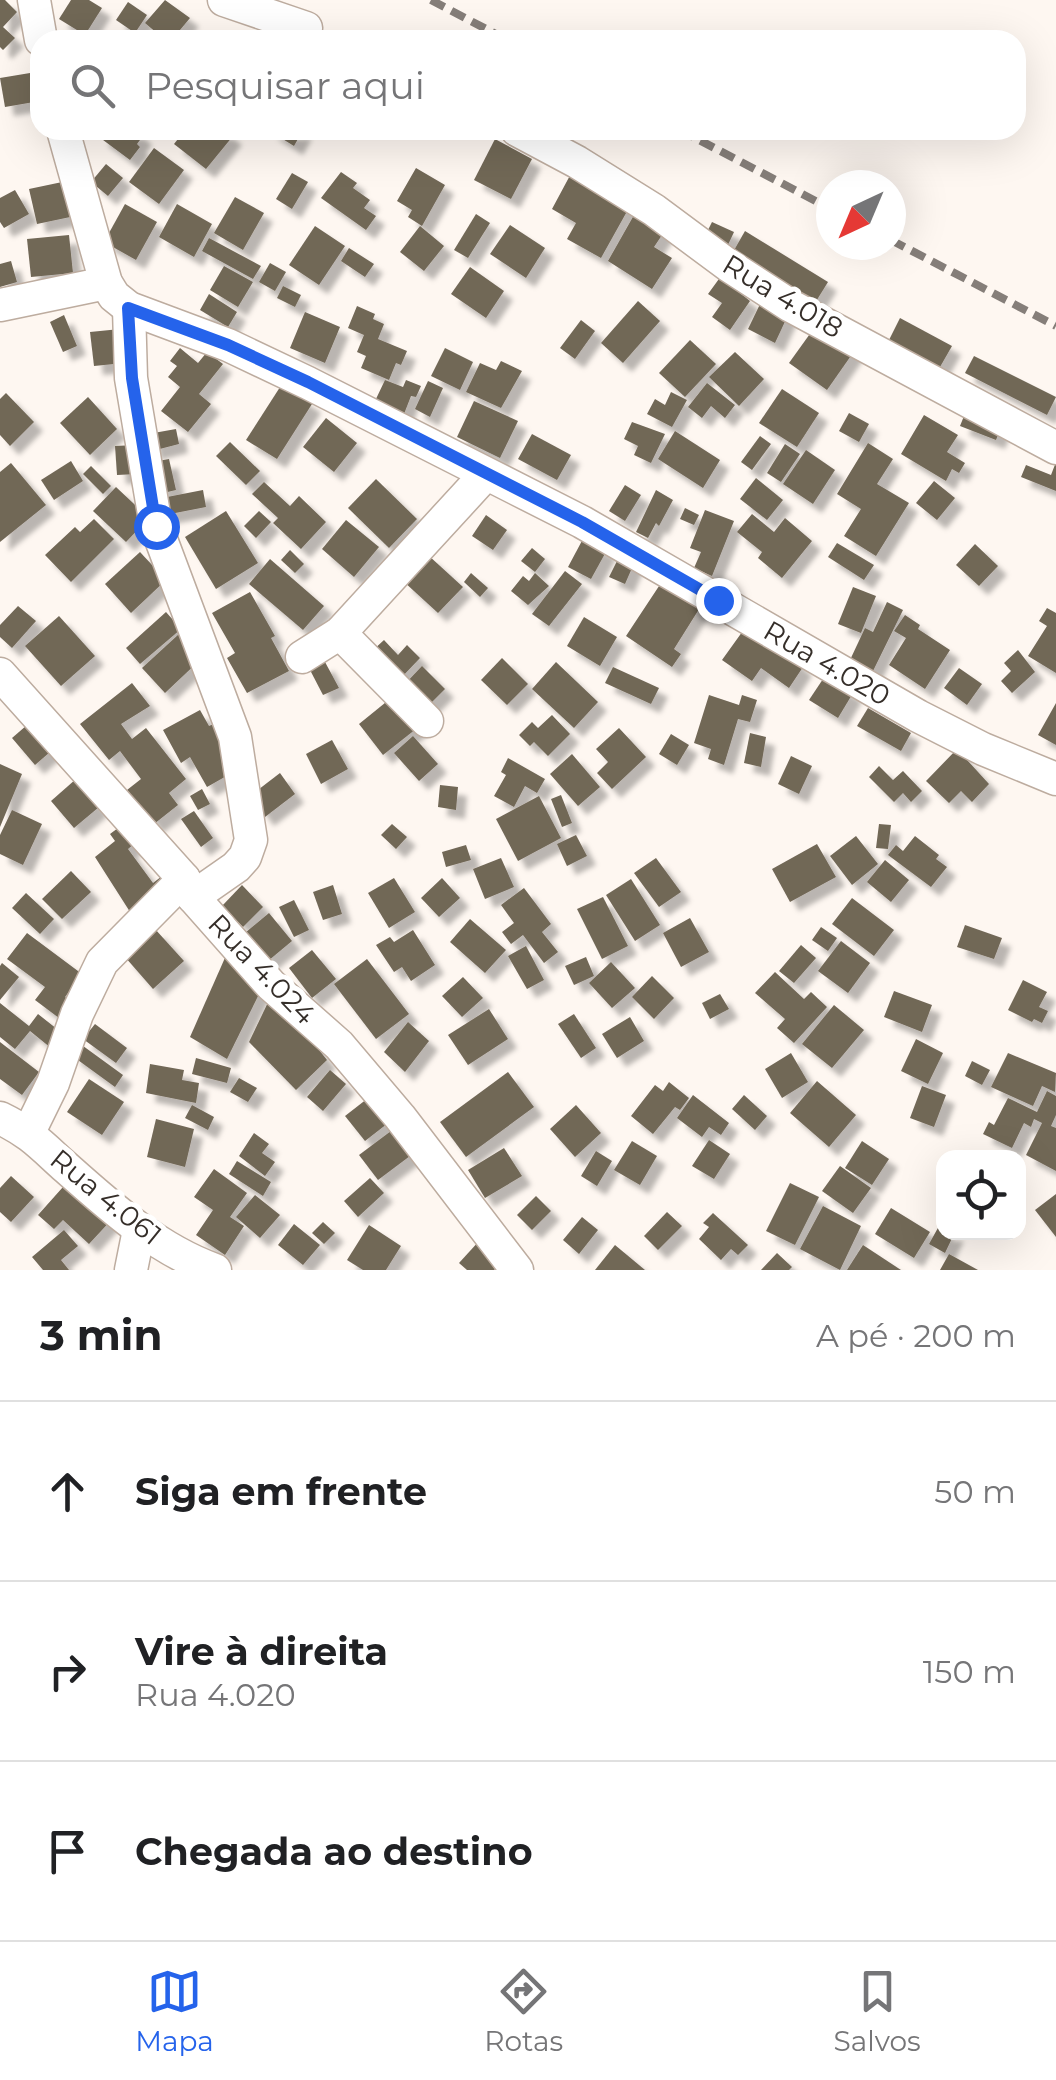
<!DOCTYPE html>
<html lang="pt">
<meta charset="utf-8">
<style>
body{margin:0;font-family:Montserrat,sans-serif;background:#f2f2f2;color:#202124}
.controls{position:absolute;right:30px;bottom:30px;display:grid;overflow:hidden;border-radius:20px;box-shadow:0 10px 40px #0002}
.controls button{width:90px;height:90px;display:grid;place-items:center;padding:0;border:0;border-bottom:2px solid #e0e0e0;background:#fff;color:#202124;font:50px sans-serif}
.compass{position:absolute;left:816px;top:170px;width:90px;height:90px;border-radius:50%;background:#fff;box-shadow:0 10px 40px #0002;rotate:224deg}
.stop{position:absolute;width:30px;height:30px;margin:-22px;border:8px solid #2563eb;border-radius:50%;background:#fff}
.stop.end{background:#2563eb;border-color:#fff;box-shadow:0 2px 10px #0008}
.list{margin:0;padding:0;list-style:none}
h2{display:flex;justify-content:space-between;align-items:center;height:130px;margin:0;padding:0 40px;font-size:42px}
h2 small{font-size:32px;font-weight:400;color:#757577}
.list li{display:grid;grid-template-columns:65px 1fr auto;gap:30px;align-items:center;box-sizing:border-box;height:180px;padding:0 40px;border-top:2px solid #e0e0e0}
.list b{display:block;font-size:38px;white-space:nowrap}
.list p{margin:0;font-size:32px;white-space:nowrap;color:#757577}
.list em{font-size:32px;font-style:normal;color:#757577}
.icon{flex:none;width:55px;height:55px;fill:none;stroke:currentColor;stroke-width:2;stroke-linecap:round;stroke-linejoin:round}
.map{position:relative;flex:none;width:1056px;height:1270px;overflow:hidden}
.search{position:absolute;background:#fff;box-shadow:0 10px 40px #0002;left:30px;right:30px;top:30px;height:110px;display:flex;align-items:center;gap:25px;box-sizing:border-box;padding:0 35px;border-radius:30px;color:#757577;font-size:38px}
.sheet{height:670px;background:#fff}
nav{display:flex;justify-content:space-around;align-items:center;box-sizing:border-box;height:140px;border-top:2px solid #e0e0e0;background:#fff;font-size:28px;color:#757577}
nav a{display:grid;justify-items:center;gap:5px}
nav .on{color:#2563eb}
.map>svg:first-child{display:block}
.building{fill:#716757;filter:url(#shadow)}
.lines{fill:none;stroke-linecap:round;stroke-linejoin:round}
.minor-casing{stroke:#bdac9f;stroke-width:35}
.minor{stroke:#fff;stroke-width:32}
.rail{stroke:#857e79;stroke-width:8;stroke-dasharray:15 8;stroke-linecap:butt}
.route{stroke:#2563eb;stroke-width:12}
.labels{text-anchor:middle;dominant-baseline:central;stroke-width:10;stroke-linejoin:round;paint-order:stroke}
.street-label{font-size:28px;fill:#352e29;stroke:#fff}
</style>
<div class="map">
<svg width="1056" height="1270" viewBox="0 0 1056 1270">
<defs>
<filter id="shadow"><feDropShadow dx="9" dy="9" stdDeviation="2.5" flood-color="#0004"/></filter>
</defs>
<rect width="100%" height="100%" fill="#fef7f1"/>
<!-- building -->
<g class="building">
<polygon points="0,0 5,0 17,12 3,27 15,38 3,50 0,47"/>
<polygon points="71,0 89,0 102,8 85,35 59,19"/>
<polygon points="165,0 190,18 180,30 191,40 165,40 145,23"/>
<polygon points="128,2 147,15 135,33 116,20"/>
<polygon points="36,72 40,101 5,107 0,78"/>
<polygon points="104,130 136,130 143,136 137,144 140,147 130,160 99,137"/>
<polygon points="185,130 225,130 233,136 206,169 174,144"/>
<polygon points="268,130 303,130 294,146"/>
<polygon points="495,139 532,159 511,199 474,180"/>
<polygon points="154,148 184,170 159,204 129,182"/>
<polygon points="106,164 123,178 108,196 91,182"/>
<polygon points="416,168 445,185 422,226 408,217 412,210 397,201"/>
<polygon points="574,168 630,206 601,258 567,239 576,223 552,209"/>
<polygon points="341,172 357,183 353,188 370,200 364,208 376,216 366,230 321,198"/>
<polygon points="292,173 308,182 292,209 276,199"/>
<polygon points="67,181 75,216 37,224 29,189"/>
<polygon points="15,190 29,214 4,228 0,222 0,198"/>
<polygon points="235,197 264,213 243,250 214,233"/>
<polygon points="125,204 157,222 136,260 104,242"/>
<polygon points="177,204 212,224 194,257 159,237"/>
<polygon points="638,208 668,226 654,247 672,258 652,289 608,261"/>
<polygon points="476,214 490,223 468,258 454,250"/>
<polygon points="712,222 734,232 727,247 705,236"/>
<polygon points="510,225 545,248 526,278 490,254"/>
<polygon points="315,226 345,246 319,285 289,265"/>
<polygon points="420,226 444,246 424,271 400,252"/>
<polygon points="745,231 828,282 815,303 733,252"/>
<polygon points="69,235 73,273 31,277 27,239"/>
<polygon points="209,238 261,266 253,279 202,251"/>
<polygon points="349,248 374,264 365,277 341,261"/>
<polygon points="11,261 17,282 0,287 0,264"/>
<polygon points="270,263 286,272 275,291 259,282"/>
<polygon points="224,266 253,282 238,307 210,290"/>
<polygon points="470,267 504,291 486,318 451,294"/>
<polygon points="724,272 740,284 736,290 750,301 730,330 712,317 722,303 708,294"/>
<polygon points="283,286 301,295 295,307 277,298"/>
<polygon points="209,294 237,312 228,327 200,310"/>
<polygon points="762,300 789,313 775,343 748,329"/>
<polygon points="638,301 660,321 623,363 601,343"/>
<polygon points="357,306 375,314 373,319 384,324 378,339 407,351 401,365 396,363 389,380 361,368 366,356 357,352 364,335 348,328"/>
<polygon points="305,312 340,327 325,363 290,348"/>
<polygon points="64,315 77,346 63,352 50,322"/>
<polygon points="900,318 952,346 940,367 889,340"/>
<polygon points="581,320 595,331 575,359 560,348"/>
<polygon points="817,324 855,350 827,390 789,363"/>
<polygon points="120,329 124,363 94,366 90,332"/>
<polygon points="690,340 716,364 685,397 659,373"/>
<polygon points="180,348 198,363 207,352 223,364 199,394 211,404 188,432 161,411 180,387 168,377 177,366 170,361"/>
<polygon points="445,348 473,362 460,390 431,376"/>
<polygon points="735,352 764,379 739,406 709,377"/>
<polygon points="974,356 1056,397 1047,415 965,373"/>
<polygon points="501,361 522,371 501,408 466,392 480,363 496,370"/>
<polygon points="385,380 403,387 406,380 421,386 416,397 411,396 404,414 375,401"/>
<polygon points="428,381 443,388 430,417 415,409"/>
<polygon points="707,383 735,405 725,418 711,406 702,418 688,407"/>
<polygon points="282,384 312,404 277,459 246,440"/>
<polygon points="782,389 819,413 797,447 759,423"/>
<polygon points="671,392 687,400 672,427 647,414 655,399 665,405"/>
<polygon points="6,393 34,422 10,446 0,435 0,399"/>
<polygon points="88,397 117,429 90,455 60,423"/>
<polygon points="474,401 518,421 500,458 457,437"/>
<polygon points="968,406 1004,420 996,440 960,426"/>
<polygon points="849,413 869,424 859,442 839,431"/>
<polygon points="924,415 958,435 947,452 965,463 959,473 952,469 946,481 901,454"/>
<polygon points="326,418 357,443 334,472 303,447"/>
<polygon points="632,422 665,434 651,463 634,455 638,446 624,439"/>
<polygon points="176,429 179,444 152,451 148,434"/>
<polygon points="675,431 720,460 703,488 658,459"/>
<polygon points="532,434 571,455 557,480 518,459"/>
<polygon points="760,436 771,444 752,470 741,462"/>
<polygon points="230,442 260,471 246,485 216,456"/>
<polygon points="868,443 893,459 877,484 909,503 876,556 844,536 861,509 837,494"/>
<polygon points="785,444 800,454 781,482 767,473"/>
<polygon points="135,445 137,474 117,475 115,446"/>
<polygon points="806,450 835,470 813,504 783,484"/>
<polygon points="169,459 176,490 159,494 152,462"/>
<polygon points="71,461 83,481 54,500 41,480"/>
<polygon points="1056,462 1056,491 1021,477 1026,465 1051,475"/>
<polygon points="11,463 46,505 0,542 0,472"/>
<polygon points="91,466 111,486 103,494 83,474"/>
<polygon points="756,478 783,500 767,520 740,499"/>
<polygon points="376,479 417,519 389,548 348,508"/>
<polygon points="934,481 955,498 937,520 916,503"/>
<polygon points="264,482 290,506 299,496 326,522 301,549 273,523 278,518 252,494"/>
<polygon points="625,485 641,495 625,521 609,511"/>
<polygon points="116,487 149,518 126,542 93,511"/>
<polygon points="203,490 206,507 165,515 162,498"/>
<polygon points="656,490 673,500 659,526 656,523 648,538 636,532"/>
<polygon points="685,508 699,515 694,525 680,519"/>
<polygon points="705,510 734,521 712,576 694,568 701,552 690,548"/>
<polygon points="226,511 258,563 216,589 185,537"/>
<polygon points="259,511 271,522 256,538 244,526"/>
<polygon points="752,514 774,532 785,518 812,541 782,578 758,558 762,552 737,532"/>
<polygon points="486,515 507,530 493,550 472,536"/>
<polygon points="94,519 114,539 71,582 45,555 75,527 80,532"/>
<polygon points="346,520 379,547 354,577 322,549"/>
<polygon points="584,537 607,550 591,579 568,567"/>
<polygon points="837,543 874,565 864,580 828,557"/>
<polygon points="975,544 998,566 979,586 956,565"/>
<polygon points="532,548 545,559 535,572 521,561"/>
<polygon points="290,550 304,564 295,573 281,560"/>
<polygon points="140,552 166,580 131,613 105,584"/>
<polygon points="621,553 636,559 625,584 609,577"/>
<polygon points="428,555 463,587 438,613 403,581"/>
<polygon points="270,559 324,606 303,630 249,584"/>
<polygon points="565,571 582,584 549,626 532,614"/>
<polygon points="471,573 488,588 480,597 464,582"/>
<polygon points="535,573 549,586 528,605 511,591 523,576 529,581"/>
<polygon points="663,580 701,606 674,649 681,654 672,667 626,636"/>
<polygon points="853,587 876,596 861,633 838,624"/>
<polygon points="250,592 275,636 271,638 289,671 247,693 227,658 235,653 212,613"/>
<polygon points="887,602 903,610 873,671 850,660 865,628 873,632"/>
<polygon points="18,606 36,621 12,648 0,637 0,625"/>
<polygon points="1047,608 1056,613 1056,673 1028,656 1047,626 1039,621"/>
<polygon points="166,612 181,629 140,664 126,648"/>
<polygon points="905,615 920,625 918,629 950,650 925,689 889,665 906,638 894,631"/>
<polygon points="59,616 95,656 61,686 25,646"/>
<polygon points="584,617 617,637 600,666 567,646"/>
<polygon points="750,621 803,667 789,688 761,668 752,681 722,660"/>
<polygon points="179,634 201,659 165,693 142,668"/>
<polygon points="384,640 398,655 407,645 420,658 401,678 371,652"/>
<polygon points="1018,650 1035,672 1012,693 1001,681 1011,671 1004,663"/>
<polygon points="502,658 528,684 507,705 481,680"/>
<polygon points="325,662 339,688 323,695 310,670"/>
<polygon points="556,662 598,702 574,728 532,689"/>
<polygon points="422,666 445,689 426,708 403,686"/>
<polygon points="613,667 659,688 651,704 605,683"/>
<polygon points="959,668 982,684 967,705 944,688"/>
<polygon points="825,676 853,693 838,718 809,700"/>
<polygon points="132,683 150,706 121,724 132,739 146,728 186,779 169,793 178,805 154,824 127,790 141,779 120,751 109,760 80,724"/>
<polygon points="396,694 421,725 383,755 359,724"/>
<polygon points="709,695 739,705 742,695 757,700 750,722 738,719 724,765 708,759 711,749 694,743"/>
<polygon points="1056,703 1056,745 1038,735"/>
<polygon points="868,708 911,733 901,751 857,726"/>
<polygon points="200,710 209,726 216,723 230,774 207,787 190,757 181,763 163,730"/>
<polygon points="552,715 570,734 548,756 534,742 530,746 519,735 532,722 538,728"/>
<polygon points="34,719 57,746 35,765 12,738"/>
<polygon points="619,728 646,757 612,789 597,773 608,762 596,749"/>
<polygon points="750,733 766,737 761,767 744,763"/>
<polygon points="671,734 689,745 677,765 659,754"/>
<polygon points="413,736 438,764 419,781 394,753"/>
<polygon points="332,740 348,769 321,784 306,754"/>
<polygon points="957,749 989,784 972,802 961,791 949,803 926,781"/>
<polygon points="572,754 600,787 578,806 550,774"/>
<polygon points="791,756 812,766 799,794 778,784"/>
<polygon points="508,758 545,779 537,793 525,786 514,807 494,796 506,775 501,772"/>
<polygon points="0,764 22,774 0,827"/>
<polygon points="879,766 893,780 903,771 922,791 911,802 903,793 894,802 869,777"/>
<polygon points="280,773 295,794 265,817 250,796"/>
<polygon points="76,779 99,807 74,828 51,801"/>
<polygon points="440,785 458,787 456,810 438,807"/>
<polygon points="202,789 210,804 198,810 190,796"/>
<polygon points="561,795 572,823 562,827 551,799"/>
<polygon points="539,796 561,838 518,861 496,819"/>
<polygon points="12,810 42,824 23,865 0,854 0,835"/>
<polygon points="194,811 213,838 201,847 181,819"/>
<polygon points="392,824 407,837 396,849 381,835"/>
<polygon points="879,824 891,825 888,849 876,848"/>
<polygon points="122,825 135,843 128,849 153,883 166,873 132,915 95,857 115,841 110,834"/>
<polygon points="576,835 587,856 567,866 557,844"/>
<polygon points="856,836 878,864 852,885 830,856"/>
<polygon points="915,836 939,855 936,859 947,867 931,887 888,855 896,845 903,851"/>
<polygon points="817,844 836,877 790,902 772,869"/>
<polygon points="466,845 471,860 446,867 442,852"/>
<polygon points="501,858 514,887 485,899 473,869"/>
<polygon points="656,858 681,892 659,907 634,873"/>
<polygon points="885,860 909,880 891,902 867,882"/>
<polygon points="71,871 91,892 62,919 42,899"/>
<polygon points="394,878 415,912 389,928 368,893"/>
<polygon points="442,878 460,898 439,917 421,898"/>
<polygon points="631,879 660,925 635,941 606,895"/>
<polygon points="242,885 263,907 243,927 222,906"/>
<polygon points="333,885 342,914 323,920 313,892"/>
<polygon points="524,888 551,924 542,932 558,952 544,963 523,935 511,944 502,932 514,923 501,905"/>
<polygon points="26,893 54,919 40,934 12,908"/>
<polygon points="603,897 628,946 602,959 577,909"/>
<polygon points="852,898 894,930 874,956 832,924"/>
<polygon points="294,900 309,930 294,937 279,907"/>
<polygon points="269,913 292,941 268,961 245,933"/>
<polygon points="690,918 709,952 681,967 663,933"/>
<polygon points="470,919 506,950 485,973 450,942"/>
<polygon points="965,925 1002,938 994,959 957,947"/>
<polygon points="821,927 837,938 828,951 812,940"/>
<polygon points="155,929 184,961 153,989 125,957"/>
<polygon points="413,930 435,965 411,981 402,967 394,972 376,945 390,937 394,942"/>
<polygon points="27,933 82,974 65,997 75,1005 63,1021 35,1000 45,987 7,959"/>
<polygon points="841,941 870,963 848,993 818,971"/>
<polygon points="801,945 816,958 794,983 779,971"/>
<polygon points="526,946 544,980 527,989 508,956"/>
<polygon points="312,950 336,979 312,998 289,968"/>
<polygon points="228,951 263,986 227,1059 190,1037"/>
<polygon points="586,957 594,976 574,985 565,966"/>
<polygon points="367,959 409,1014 376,1039 334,984"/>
<polygon points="611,962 635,988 612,1008 589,983"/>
<polygon points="2,963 19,977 0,1000 0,966"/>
<polygon points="775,972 804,999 811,992 827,1007 794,1043 777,1028 785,1019 755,993"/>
<polygon points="652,976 674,998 654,1019 632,997"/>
<polygon points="463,977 483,998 462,1017 442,996"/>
<polygon points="1023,980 1047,992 1039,1007 1048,1011 1042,1023 1034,1019 1032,1022 1008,1010"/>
<polygon points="894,991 932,1005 922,1032 884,1017"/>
<polygon points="273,992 327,1060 296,1090 249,1042"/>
<polygon points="720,994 729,1009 710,1019 702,1003"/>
<polygon points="0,1003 29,1026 38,1014 62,1033 51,1048 30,1031 15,1049 0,1037"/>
<polygon points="834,1005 864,1030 832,1068 802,1044"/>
<polygon points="489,1009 508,1039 468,1065 448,1035"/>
<polygon points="574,1014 596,1048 581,1058 558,1024"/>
<polygon points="630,1017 644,1041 617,1058 602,1034"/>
<polygon points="408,1022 429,1041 405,1072 384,1052"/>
<polygon points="95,1024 127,1048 116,1063 83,1039"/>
<polygon points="916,1039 943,1053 928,1084 901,1071"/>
<polygon points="0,1042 39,1072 22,1095 0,1079"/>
<polygon points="79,1043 123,1075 115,1087 71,1055"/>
<polygon points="791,1053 808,1082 782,1098 765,1069"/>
<polygon points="1008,1053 1056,1073 1055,1092 1042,1086 1033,1106 991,1087"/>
<polygon points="196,1058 231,1068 227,1083 192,1074"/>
<polygon points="972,1061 990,1070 982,1085 965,1076"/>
<polygon points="150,1064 184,1070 182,1080 199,1083 196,1103 146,1093"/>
<polygon points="330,1070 346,1084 323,1111 307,1097"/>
<polygon points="508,1072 534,1107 466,1157 440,1122"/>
<polygon points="239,1078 257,1088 248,1102 230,1092"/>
<polygon points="89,1079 124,1102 102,1135 67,1112"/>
<polygon points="817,1081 856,1115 829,1147 790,1113"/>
<polygon points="669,1082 689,1098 680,1110 675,1107 653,1134 631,1116 655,1085 663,1091"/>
<polygon points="922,1086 946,1095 934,1127 910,1118"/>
<polygon points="1047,1091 1056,1096 1056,1115 1051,1126 1056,1128 1056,1171 1026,1155 1042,1123 1034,1119 1031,1127 1024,1123 1012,1148 983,1134 989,1122 994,1125 1008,1098 1037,1112"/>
<polygon points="372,1095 392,1120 365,1141 345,1116"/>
<polygon points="693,1095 729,1123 721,1135 709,1127 702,1137 677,1118"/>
<polygon points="744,1095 767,1116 755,1130 732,1109"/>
<polygon points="192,1105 214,1117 208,1130 185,1118"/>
<polygon points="576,1105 601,1133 575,1157 550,1129"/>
<polygon points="156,1119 194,1129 185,1167 147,1157"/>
<polygon points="395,1128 414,1153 378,1180 359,1155"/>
<polygon points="254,1133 269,1144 262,1153 275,1162 265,1176 239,1156"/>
<polygon points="709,1140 730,1154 714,1179 692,1166"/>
<polygon points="632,1141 657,1156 640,1185 614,1170"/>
<polygon points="862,1141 889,1159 872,1185 845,1168"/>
<polygon points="504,1148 522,1176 485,1198 468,1170"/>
<polygon points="596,1151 612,1161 597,1186 581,1176"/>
<polygon points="237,1161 271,1182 263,1196 229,1174"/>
<polygon points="840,1166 871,1188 853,1213 822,1191"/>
<polygon points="214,1169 247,1193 230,1217 244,1226 225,1255 196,1235 213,1210 194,1197"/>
<polygon points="11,1176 34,1197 11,1222 0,1212 0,1188"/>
<polygon points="71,1178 114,1217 89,1244 63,1220 54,1229 38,1215"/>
<polygon points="370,1178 384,1193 358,1217 344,1201"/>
<polygon points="790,1183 819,1197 795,1245 766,1231"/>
<polygon points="1056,1194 1056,1237 1035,1210"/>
<polygon points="255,1195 280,1215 260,1238 236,1217"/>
<polygon points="536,1196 551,1211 532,1230 517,1215"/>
<polygon points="823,1206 861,1226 840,1270 800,1249"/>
<polygon points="891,1208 930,1232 914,1258 875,1234"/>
<polygon points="667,1212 682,1226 658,1250 644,1236"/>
<polygon points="713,1213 748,1245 738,1255 731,1249 721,1260 699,1239 709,1227 703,1223"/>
<polygon points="582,1217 598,1230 579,1254 563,1240"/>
<polygon points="323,1222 335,1233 324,1244 312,1233"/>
<polygon points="294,1224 320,1245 303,1265 278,1245"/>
<polygon points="369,1225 401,1246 386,1270 363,1270 347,1260"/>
<polygon points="939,1226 944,1228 944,1232 955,1232 945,1253 929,1244"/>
<polygon points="64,1230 78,1246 61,1260 69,1270 43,1270 32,1257"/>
<polygon points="480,1240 502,1261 494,1270 467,1270 459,1263"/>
<polygon points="615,1245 645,1270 595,1270"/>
<polygon points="863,1245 901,1270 847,1270"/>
<polygon points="777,1253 792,1267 789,1270 761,1270"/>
<polygon points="949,1254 978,1270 940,1270"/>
</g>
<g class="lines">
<!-- minor casing -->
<g class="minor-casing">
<g id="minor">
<polyline points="34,0 41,40"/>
<polyline points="224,0 306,28"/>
<polyline points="63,130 106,283 114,296 129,308 228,345 308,383 582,522 918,716 983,749 1056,779"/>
<polyline points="517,130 577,162 654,210 728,265 791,306 1056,448"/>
<polyline points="0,305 106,283"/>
<polyline points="129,308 131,378 156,526 235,737 251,840 245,857 236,867 193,897"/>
<polyline points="340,633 427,721"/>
<polyline points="302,657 340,633 485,475"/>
<polyline points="0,674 184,879 193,897 271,985 339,1045 400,1117 517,1270"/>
<path d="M0,1118C29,1132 39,1143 62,1164C108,1205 156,1249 215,1270"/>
<polyline points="29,1132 53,1083 77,1014 102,962 184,879"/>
<polyline points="131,1270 139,1230"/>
</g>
</g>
<!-- minor -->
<use href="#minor" class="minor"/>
<!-- rail -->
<g class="rail">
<polyline points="431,0 507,40"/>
<polyline points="680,130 831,209"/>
<polyline points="891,240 1056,326"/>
</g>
</g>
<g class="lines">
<!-- route -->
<polyline class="route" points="156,526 132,378 128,308 228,345 308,382 582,522 718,600"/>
</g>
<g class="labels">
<!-- street labels -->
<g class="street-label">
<text transform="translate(783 296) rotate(31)">Rua 4.018</text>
<text transform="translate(827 663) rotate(30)">Rua 4.020</text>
<text transform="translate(262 969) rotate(46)">Rua 4.024</text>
<text transform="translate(106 1197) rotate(39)">Rua 4.061</text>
</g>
</g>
</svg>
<div class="controls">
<button><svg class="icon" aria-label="locate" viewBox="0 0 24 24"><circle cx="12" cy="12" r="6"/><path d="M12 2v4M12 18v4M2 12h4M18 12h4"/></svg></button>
</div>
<svg class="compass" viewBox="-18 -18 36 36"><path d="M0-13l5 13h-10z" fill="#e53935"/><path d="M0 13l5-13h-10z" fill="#757577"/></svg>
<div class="stop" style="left:156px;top:526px"></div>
<div class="stop end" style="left:718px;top:600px"></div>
<div class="search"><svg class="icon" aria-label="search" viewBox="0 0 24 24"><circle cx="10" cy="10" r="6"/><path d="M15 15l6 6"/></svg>Pesquisar aqui</div>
</div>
<section class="sheet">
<h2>3 min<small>A pé · 200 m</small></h2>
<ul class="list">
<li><svg class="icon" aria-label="ahead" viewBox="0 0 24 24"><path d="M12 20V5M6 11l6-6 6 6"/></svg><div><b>Siga em frente</b></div><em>50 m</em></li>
<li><svg class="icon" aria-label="right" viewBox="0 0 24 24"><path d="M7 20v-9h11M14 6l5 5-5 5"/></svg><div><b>Vire à direita</b><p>Rua 4.020</p></div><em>150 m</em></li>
<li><svg class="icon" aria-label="arrive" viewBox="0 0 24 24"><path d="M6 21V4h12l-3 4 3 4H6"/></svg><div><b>Chegada ao destino</b></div></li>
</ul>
</section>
<nav>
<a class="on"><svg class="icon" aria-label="map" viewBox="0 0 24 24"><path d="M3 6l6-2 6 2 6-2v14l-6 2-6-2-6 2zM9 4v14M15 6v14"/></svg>Mapa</a>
<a><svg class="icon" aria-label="directions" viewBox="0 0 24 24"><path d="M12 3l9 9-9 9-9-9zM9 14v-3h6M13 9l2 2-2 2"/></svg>Rotas</a>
<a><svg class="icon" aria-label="saved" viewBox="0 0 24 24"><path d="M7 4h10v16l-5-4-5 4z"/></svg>Salvos</a>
</nav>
